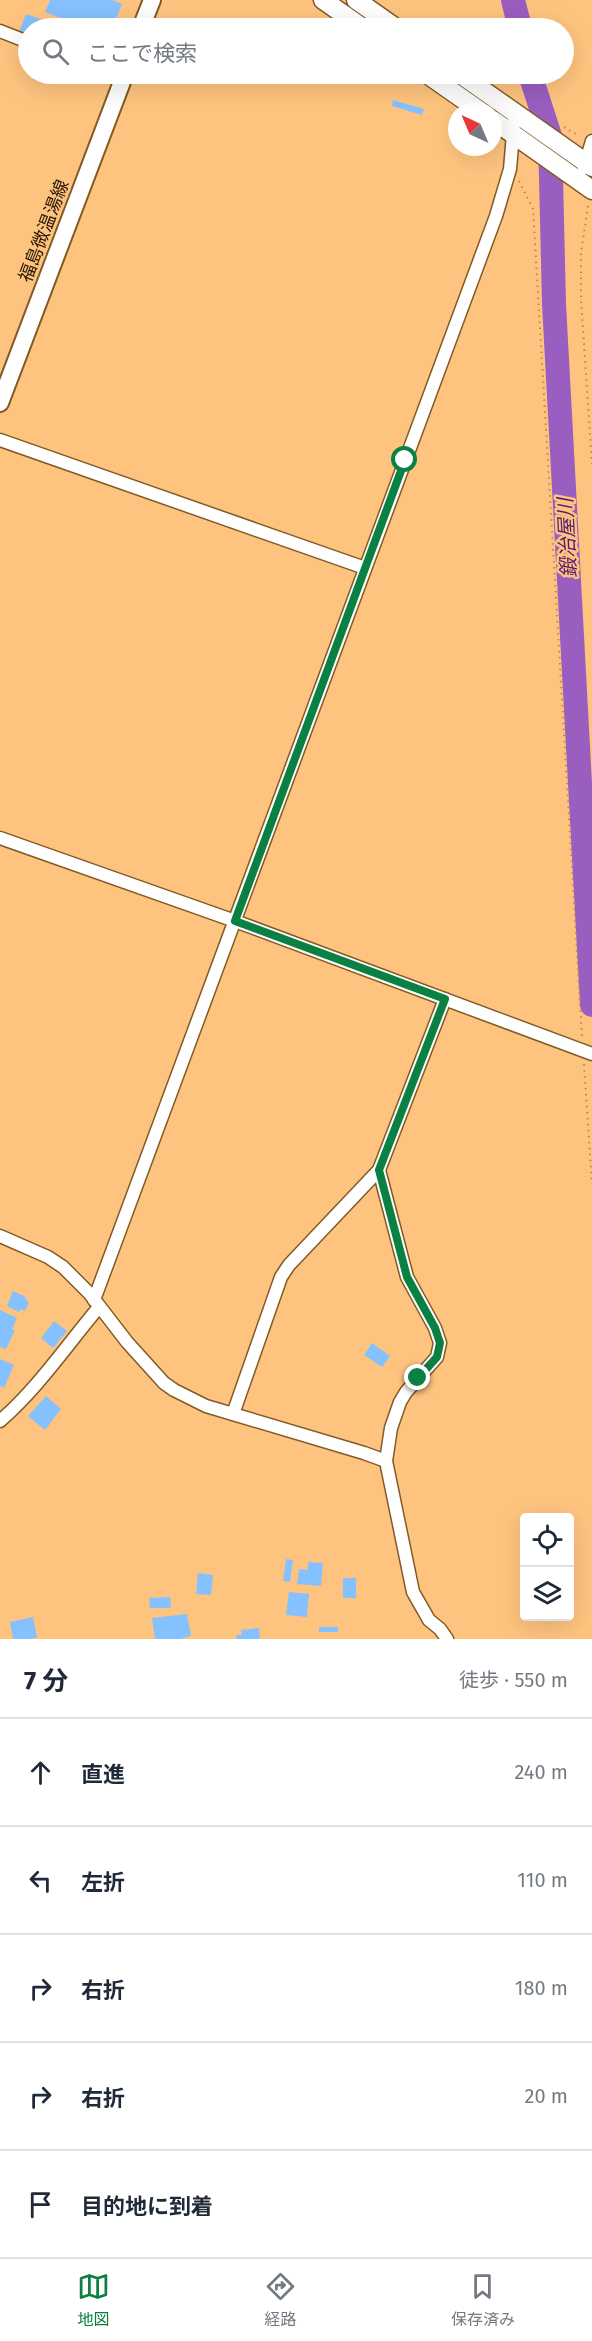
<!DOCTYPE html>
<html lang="ja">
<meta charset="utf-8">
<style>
body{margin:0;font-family:"Fira Sans","Noto Sans JP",sans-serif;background:#f6f6f7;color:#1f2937}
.controls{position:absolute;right:18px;bottom:18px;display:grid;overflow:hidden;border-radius:6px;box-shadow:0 6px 24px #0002}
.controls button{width:54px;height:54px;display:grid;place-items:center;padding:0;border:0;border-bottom:2px solid #e0e1e3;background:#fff;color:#1f2937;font:30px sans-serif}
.compass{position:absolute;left:448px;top:102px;width:54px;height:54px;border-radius:50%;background:#fff;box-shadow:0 6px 24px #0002;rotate:316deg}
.stop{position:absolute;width:18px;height:18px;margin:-14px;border:4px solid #0b8043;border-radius:50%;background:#fff}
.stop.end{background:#0b8043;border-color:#fff;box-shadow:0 2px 6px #0008}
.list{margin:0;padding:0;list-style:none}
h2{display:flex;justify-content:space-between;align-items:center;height:78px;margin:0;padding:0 24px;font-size:26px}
h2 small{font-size:20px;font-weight:400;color:#747a83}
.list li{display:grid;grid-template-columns:39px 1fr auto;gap:18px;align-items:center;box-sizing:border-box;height:108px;padding:0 24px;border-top:2px solid #e0e1e3}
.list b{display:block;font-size:22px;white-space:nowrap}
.list em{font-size:20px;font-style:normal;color:#747a83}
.icon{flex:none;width:33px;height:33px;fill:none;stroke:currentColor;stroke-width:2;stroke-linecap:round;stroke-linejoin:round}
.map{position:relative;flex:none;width:592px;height:1639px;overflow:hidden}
.search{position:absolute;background:#fff;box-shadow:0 6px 24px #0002;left:18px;right:18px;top:18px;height:66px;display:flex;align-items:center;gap:15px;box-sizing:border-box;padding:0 21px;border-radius:33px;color:#747a83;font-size:22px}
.sheet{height:618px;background:#fff}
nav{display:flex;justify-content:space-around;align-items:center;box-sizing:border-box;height:84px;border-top:2px solid #e0e1e3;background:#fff;font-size:16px;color:#747a83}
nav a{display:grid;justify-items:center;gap:3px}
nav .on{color:#0b8043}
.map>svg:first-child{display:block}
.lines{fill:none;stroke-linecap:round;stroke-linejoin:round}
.river{stroke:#9a5ec1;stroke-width:24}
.building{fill:#85c0ff}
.minor-casing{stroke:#825a24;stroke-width:15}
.secondary-casing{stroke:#825a24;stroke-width:20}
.primary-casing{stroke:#825a24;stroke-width:21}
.path{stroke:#b58954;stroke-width:2;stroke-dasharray:1.5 4.5;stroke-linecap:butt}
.minor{stroke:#fff;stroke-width:12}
.secondary{stroke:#fff;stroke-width:16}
.primary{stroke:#fff;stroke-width:18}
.route{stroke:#0b8043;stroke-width:8}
.labels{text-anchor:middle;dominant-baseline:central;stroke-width:5;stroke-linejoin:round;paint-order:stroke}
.street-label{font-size:18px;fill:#271702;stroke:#fec47f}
.water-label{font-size:20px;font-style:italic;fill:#551a75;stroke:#fec47f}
</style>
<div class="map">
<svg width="592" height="1639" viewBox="0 0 592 1639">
<rect width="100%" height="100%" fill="#fec47f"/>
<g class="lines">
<!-- river -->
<g class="river">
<polyline points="513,0 520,28"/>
<polyline points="530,74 550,136 554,304 592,1005"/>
</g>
</g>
<!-- building -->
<g class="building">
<polygon points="50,0 112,0 122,4 112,28 88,28 45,12"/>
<polygon points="26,14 65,28 28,28 28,35 19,32"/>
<polygon points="393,100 424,109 422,115 392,106"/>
<polygon points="13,1291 26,1297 25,1299 29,1302 25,1311 21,1309 19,1312 7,1306"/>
<polygon points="0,1310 17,1318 12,1329 15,1330 6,1349 0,1347"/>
<polygon points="54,1321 67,1331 53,1348 41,1338"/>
<polygon points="372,1343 390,1356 382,1367 364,1355"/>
<polygon points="0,1359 14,1365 4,1388 0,1386"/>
<polygon points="46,1396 61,1409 45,1430 28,1416"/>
<polygon points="286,1559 293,1560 290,1582 283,1581"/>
<polygon points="308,1562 323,1563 321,1586 297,1584 299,1569 308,1570"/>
<polygon points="198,1573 213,1575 211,1595 196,1594"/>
<rect x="343" y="1578" width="13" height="20"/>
<polygon points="289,1592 309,1594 307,1617 286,1615"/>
<polygon points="170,1597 171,1608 150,1608 149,1598"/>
<polygon points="187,1614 191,1636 180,1639 155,1639 152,1618"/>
<polygon points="33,1617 37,1637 31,1639 13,1639 10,1622"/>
<rect x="319" y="1627" width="19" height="5"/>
<polygon points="259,1628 260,1639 237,1639 236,1635 242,1635 241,1630"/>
</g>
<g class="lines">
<!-- minor casing -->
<g class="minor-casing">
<g id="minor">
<polyline points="0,31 28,42"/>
<polyline points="584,168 592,141"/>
<polyline points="0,440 365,568"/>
<polyline points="0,838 235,921 592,1054"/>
<polyline points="379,1170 407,1277 435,1328 440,1343 437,1357 406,1392 400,1402 391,1428 386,1461 413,1592 429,1620 440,1629 447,1639"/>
<polyline points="0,1236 48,1257 63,1267 90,1294 127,1342 164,1383 174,1390 206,1406 364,1453 386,1461"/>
<polyline points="94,1300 496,216 510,169 515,111"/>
<polyline points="233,1414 281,1277 289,1265 379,1170 445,999"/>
<path d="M0,1421C38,1388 67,1345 99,1307"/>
</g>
</g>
<!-- secondary casing -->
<g class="secondary-casing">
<g id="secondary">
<polyline points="141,28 152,0"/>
<polyline points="0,403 125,74"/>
</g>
</g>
<!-- primary casing -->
<g class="primary-casing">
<g id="primary">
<polyline points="323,0 363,28"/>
<polyline points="356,0 396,28"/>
<polyline points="427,74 480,111"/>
<polyline points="460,74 592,167"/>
<polyline points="493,120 592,190"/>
</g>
</g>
<!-- path -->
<g class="path">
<polyline points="409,19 422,28"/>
<polyline points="564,127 579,136"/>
<polyline points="519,181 533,209 582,1037"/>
<polyline points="588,206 581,253 581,299 592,464"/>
<polyline points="584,1064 592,1184"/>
</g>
<!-- minor -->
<use href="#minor" class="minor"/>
<!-- secondary -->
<use href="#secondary" class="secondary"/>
<!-- primary -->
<use href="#primary" class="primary"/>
</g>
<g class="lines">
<!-- route -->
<polyline class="route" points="405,460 235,921 445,999 379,1170 407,1277 435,1328 440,1343 437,1357 418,1378"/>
</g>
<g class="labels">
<!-- street labels -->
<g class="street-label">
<text transform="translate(44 231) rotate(-69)">福島微温湯線</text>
</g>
<!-- water labels -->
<g class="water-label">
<text transform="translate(567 538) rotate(-93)">鍛冶屋川</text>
</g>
</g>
</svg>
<div class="controls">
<button><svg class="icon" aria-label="locate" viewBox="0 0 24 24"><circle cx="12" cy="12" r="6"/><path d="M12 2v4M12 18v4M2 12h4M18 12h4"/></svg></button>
<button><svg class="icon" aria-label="layers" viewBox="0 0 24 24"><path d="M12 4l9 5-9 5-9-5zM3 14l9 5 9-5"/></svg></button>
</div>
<svg class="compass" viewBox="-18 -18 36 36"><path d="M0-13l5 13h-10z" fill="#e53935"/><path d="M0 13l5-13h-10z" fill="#747a83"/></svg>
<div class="stop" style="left:405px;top:460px"></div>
<div class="stop end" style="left:418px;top:1378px"></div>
<div class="search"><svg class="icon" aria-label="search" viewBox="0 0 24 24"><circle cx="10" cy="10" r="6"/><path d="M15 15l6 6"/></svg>ここで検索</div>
</div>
<section class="sheet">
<h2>7 分<small>徒歩 · 550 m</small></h2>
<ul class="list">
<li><svg class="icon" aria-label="ahead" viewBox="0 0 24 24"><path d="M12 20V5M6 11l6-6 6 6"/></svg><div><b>直進</b></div><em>240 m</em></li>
<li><svg class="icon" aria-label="left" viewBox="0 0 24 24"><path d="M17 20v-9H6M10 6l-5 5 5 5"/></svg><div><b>左折</b></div><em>110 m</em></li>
<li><svg class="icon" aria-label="right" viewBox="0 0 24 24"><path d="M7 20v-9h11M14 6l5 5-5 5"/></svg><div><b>右折</b></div><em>180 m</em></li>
<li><svg class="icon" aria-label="right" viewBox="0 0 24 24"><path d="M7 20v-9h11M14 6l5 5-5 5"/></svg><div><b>右折</b></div><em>20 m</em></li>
<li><svg class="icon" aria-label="arrive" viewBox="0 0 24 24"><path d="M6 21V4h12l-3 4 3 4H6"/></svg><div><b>目的地に到着</b></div></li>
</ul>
</section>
<nav>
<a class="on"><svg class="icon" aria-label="map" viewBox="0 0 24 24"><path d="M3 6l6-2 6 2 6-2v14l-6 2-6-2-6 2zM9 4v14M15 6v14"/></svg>地図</a>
<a><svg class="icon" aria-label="directions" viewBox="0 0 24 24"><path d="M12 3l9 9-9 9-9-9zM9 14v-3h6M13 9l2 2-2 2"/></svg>経路</a>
<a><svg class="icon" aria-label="saved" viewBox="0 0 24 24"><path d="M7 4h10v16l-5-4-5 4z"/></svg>保存済み</a>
</nav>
